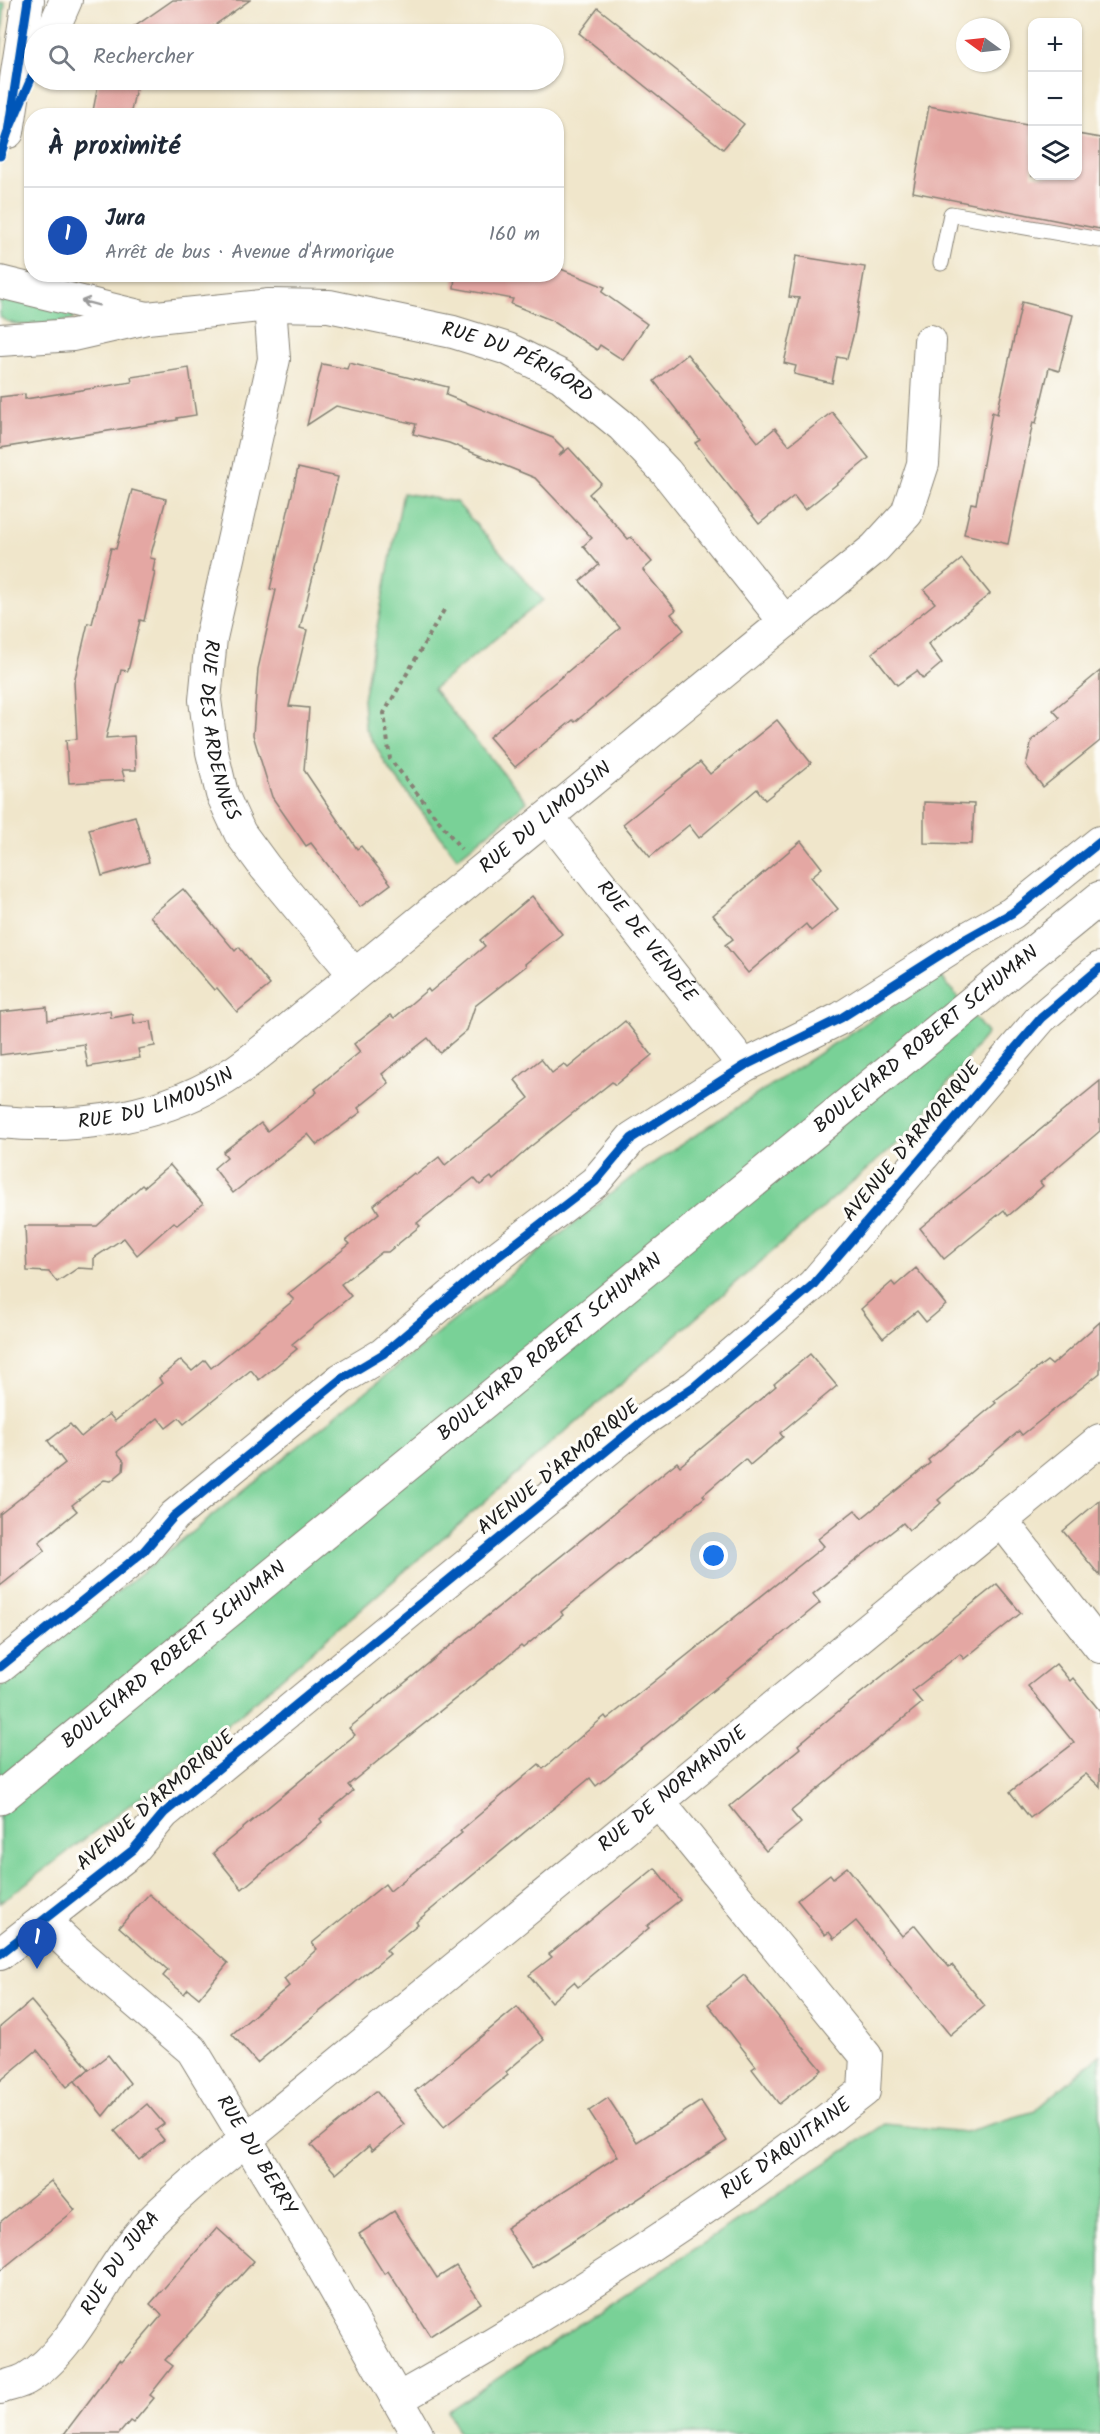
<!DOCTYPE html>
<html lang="fr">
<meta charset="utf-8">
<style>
body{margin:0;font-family:Kalam,sans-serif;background:#f6f6f7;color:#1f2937}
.controls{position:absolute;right:18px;top:18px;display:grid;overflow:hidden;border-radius:12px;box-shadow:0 2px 4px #0004}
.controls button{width:54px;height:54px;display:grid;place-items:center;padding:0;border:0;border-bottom:2px solid #e0e1e3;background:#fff;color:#1f2937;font:30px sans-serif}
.compass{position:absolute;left:956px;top:18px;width:54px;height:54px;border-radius:50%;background:#fff;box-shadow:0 2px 4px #0004;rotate:285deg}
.you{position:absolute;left:714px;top:1556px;width:21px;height:21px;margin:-15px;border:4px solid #fff;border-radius:50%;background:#1a73e8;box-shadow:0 0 0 9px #1a73e833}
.badge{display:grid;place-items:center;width:39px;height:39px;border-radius:50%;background:#0f766e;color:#fff;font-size:20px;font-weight:700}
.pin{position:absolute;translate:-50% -50px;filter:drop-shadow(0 2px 3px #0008)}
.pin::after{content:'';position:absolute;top:32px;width:21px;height:18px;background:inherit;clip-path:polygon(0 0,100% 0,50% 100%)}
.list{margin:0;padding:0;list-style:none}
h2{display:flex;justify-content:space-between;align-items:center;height:78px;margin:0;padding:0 24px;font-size:26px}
h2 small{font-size:20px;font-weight:400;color:#747a83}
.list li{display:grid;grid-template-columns:39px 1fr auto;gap:18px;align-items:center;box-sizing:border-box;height:96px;padding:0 24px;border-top:2px solid #e0e1e3}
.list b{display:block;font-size:22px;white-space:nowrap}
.list p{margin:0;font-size:20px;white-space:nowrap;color:#747a83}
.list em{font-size:20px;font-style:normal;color:#747a83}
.icon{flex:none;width:33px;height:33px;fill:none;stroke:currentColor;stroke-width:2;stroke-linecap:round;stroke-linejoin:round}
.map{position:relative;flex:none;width:1100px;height:2434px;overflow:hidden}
.search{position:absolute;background:#fff;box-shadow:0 2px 4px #0004;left:24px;top:24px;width:540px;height:66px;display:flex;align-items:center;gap:15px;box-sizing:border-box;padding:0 21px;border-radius:33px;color:#747a83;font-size:22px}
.panel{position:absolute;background:#fff;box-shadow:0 2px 4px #0004;left:24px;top:108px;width:540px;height:174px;border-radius:24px}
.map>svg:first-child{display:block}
.green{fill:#79d197;stroke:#4a765a;stroke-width:1.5}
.building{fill:#e4a7a3}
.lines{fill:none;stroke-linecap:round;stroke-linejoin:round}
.service-casing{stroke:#868174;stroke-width:17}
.minor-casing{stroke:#868174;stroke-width:34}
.secondary-casing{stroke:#868174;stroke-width:35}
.path{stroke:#868174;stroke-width:4;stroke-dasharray:4.5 4.5;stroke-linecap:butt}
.service{stroke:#fff;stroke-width:15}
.minor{stroke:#fff;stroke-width:32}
.secondary{stroke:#fff;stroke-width:33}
.cycleway-casing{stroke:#fdfcf7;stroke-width:13}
.cycleway{stroke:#0057b8;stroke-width:9}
.oneway{stroke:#999}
.labels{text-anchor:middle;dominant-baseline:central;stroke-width:6;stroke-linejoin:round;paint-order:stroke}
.street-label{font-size:20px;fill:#1c1c1c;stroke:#fdfcf7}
</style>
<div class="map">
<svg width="1100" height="2434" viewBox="0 0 1100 2434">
<rect width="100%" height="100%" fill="#fdfcf7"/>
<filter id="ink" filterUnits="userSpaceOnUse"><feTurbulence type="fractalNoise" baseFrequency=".0167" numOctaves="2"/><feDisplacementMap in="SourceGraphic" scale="12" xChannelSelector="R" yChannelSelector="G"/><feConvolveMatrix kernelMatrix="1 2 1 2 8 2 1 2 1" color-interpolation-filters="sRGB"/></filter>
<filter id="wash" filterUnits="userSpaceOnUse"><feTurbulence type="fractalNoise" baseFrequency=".008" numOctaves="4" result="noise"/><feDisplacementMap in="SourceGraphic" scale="24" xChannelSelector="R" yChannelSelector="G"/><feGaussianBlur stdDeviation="1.35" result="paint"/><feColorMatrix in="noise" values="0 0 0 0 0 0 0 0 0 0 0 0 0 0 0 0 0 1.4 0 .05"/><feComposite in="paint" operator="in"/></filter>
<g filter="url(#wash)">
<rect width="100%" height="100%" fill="#f0e6cb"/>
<!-- green -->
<g class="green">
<polygon points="0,3 5,3 0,60"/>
<path d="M0,296L75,313L72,320C51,322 17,332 0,317Z"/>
<polygon points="403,493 456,502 543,600 433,689 527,802 457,858 387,766 365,727 363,699"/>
<polygon points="939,974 987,1033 911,1131 177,1769 0,1903 0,1687 629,1179"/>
<polygon points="1100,2055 1100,2434 459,2434 448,2411 885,2124 965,2132 1035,2111"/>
</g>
<g id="blocks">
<!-- building -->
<g class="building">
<polygon points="173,0 250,0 202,34 124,34"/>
<polygon points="598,8 744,124 723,149 579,33"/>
<polygon points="99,80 122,80 137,83 130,116 92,116"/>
<polygon points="929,106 1032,126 1032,176 1077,176 1077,134 1100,138 1100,229 913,192"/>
<polygon points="796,256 865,267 854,332 847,359 837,357 832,383 794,374 796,366 784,363 799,298 789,297"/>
<polygon points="556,267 605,287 602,292 647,324 623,360 600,345 597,350 551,320 511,304 513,299 454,288 455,274 556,274"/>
<polygon points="1022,302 1073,315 1059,371 1049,368 1036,423 1033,422 1008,544 964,534 971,503 976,504 992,412 997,414"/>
<polygon points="687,354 758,442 775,428 789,445 832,412 869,458 805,510 794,496 759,524 695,443 700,440 654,381"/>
<polygon points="349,363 448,387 446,395 553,438 564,449 559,456 569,448 601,483 589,494 628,539 631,537 652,562 643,570 676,610 671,614 684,630 575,722 573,720 515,767 489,737 620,628 580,581 599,565 583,546 592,538 535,478 449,443 413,434 416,424 336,406 307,425 322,364 347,369"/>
<polygon points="189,368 196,415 177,418 177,420 0,448 0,397 25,394 25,399 132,382 131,377"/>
<polygon points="298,468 338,477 300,628 307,630 289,706 309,708 304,770 357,849 361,846 391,884 360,907 311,843 306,846 272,797 253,735 258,669 276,590 270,589"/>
<polygon points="132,490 166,499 150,558 155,559 153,571 155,572 144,621 140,620 128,671 121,670 106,738 134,736 136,770 122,770 125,780 69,783 66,740 77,739 74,682 88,623 92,624 111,548 116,549"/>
<polygon points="962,559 990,594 928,644 942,663 923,679 917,671 897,685 872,653 935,603 924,590"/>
<polygon points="1100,671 1100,741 1043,787 1026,765 1032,740 1060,718 1053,710"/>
<polygon points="777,720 811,763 765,800 757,789 699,838 689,825 650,857 623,824 700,762 710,774"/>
<polygon points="924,802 974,804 972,844 924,843"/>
<polygon points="135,816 149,862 102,876 89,829"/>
<polygon points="801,841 822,868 811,877 838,909 811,931 806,924 748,973 725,945 733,939 713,915"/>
<polygon points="183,889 235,951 239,947 270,985 237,1012 217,988 214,990 150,916"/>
<polygon points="532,896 562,934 525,964 526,966 475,1006 467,1030 440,1053 428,1038 382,1074 389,1083 358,1108 361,1112 317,1145 308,1134 233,1193 214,1168 227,1157 223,1152 261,1123 267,1131 317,1092 315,1089 360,1052 354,1044 391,1015 394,1018 428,989 430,992 485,946 480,940"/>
<polygon points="47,1007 48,1020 110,1010 111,1018 133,1014 134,1024 151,1021 155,1046 138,1049 140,1058 88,1067 84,1044 0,1055 0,1012"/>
<polygon points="625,1021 652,1055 615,1085 612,1082 530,1147 493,1180 491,1177 480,1185 474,1178 417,1223 420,1226 388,1252 382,1252 341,1284 351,1296 292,1344 297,1349 259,1380 251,1370 184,1424 179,1418 166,1428 158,1418 117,1452 124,1461 123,1471 111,1481 104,1480 72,1505 77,1511 39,1542 45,1550 0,1586 0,1514 65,1463 48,1441 70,1424 81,1437 109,1414 115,1421 162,1383 159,1378 181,1360 192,1371 205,1360 211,1368 294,1300 288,1294 350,1244 346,1240 379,1213 374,1205 414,1173 416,1175 439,1157 445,1165 529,1098 515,1080 541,1059 552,1073 564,1064 568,1068"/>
<polygon points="1100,1081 1100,1131 1040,1182 1043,1186 1008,1216 1004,1210 944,1259 920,1228"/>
<polygon points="170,1165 203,1204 177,1225 174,1222 137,1255 124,1238 94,1258 94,1269 78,1268 57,1282 49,1272 27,1271 25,1226 97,1226 142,1185 144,1187"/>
<polygon points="916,1268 946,1305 926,1322 917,1311 883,1338 861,1309 892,1282 895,1286"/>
<polygon points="1100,1322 1100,1373 1022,1435 1019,1431 938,1500 941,1503 909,1530 903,1523 813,1594 820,1603 596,1786 590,1778 416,1922 418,1924 386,1950 390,1954 257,2063 232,2034 289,1986 284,1979 317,1949 312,1943 385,1884 390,1891 462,1833 460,1831 539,1764 543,1769 605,1716 607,1719 824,1546 818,1539 855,1510 862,1518 930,1463 928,1460 996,1403 994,1401 1047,1361 1052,1365"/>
<polygon points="810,1354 837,1386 780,1433 783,1437 750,1465 745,1459 703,1495 705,1497 561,1612 563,1615 523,1648 521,1646 348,1785 353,1791 320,1819 322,1822 242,1889 213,1853 355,1735 349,1728 677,1462 680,1466 776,1386 774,1384"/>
<polygon points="1100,1500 1100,1576 1063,1531"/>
<polygon points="997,1584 1021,1613 964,1659 960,1654 912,1691 922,1703 791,1811 801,1823 766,1851 730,1806 800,1748 798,1745 830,1718"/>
<polygon points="1056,1664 1070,1681 1073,1678 1100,1711 1100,1787 1086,1774 1030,1818 1010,1792 1074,1743 1028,1686"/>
<polygon points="847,1867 902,1936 915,1925 949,1967 952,1965 985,2006 950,2035 856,1921 834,1939 829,1932 825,1935 797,1900 830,1874 833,1878"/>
<polygon points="655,1868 680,1900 647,1926 649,1928 578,1987 574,1982 551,2002 529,1975 552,1957 549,1954"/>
<polygon points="149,1894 228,1963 199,1998 188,1989 184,1994 163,1976 168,1970 119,1927"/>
<polygon points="744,1975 822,2070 779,2104 752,2069 756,2066 708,2004"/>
<polygon points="31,2001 89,2069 67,2087 37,2050 0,2081 0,2027"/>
<polygon points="517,2007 544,2040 506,2072 508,2075 444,2127 415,2091"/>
<polygon points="108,2055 130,2083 103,2116 75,2081"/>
<polygon points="376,2091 404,2124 372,2151 369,2146 336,2174 311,2145"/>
<polygon points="608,2098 637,2142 701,2101 727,2141 532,2268 506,2228 618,2156 589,2111"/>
<polygon points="147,2104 164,2124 156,2130 164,2140 139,2160 115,2131"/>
<polygon points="51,2181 75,2210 0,2271 0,2222"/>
<polygon points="394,2211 437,2278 456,2266 481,2303 430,2336 388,2271 384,2274 359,2234"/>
<polygon points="217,2228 254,2261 165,2360 173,2366 150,2395 154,2398 133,2423 130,2421 119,2434 64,2434 120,2360 122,2362 162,2315 150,2304"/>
</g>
</g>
</g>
<g filter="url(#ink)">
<use href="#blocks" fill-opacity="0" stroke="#868174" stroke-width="1.5"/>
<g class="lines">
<!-- service casing -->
<g class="service-casing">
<polyline id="service" points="941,263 951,214 1100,240"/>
</g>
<!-- minor casing -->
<g class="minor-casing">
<g id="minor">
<polyline points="51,34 66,0"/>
<polyline points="8,132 28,0"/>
<polyline points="0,282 143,317"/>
<path id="s1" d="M270,305L274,359L211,638L205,700L212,752L222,794L240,833L265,867L354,974"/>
<path id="s2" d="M0,340L73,335L147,318L270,305L329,306L453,332L508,349L561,376L622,426L666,472L785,622"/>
<path id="s3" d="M548,817L744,1066"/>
<path id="s4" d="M0,1122C81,1130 168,1117 237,1070C263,1052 287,1030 312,1010L875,548L907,513L923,464L930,341"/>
<polyline points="1001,1520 1100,1647"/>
<polyline points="0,1667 144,1551 174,1516 341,1379 383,1354 491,1262 595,1182 632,1138 744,1066 841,1018 962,941 1012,913 1100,842"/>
<path id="s5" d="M43,1920L75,1950L192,2050L310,2245L417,2434"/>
<polyline points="0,1954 133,1850 164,1813 644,1420 695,1386 813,1285 1041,1018 1100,968"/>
<path id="s6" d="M0,2388C8,2385 19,2383 26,2379C72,2353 101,2282 134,2241C151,2219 173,2201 194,2182L1100,1440"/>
<path id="s7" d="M398,2399C560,2308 717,2207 864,2091L866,2056L658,1801"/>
</g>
</g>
<!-- secondary casing -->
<g class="secondary-casing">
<g id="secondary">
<path id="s8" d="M0,1798L1100,898"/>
</g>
</g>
<!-- path -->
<polyline class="path" points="444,610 384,713 390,759 461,849"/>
<!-- service -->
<use href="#service" class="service"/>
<!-- minor -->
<use href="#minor" class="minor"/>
<!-- secondary -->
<use href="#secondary" class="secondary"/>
<!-- cycleway casing -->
<g class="cycleway-casing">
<g id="cycleway">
<polyline points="8,132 28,0"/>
<polyline points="0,156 8,132 34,72"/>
<polyline points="0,1667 144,1551 174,1516 341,1379 383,1354 491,1262 595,1182 632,1138 744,1066 841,1018 962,941 1012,913 1100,842"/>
<polyline points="0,1954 133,1850 164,1813 644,1420 695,1386 813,1285 1041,1018 1100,968"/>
</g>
</g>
<!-- cycleway -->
<use href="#cycleway" class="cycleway"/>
</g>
<!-- one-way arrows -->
<defs><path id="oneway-shaft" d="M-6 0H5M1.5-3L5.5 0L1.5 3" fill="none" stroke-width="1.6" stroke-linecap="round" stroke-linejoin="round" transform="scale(1.5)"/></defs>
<use class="oneway" href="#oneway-shaft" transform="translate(90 303) rotate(-165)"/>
</g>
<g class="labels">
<!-- street labels -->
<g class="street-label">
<text stroke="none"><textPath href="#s2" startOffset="530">RUE DU PÉRIGORD</textPath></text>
<text stroke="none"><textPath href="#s1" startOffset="434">RUE DES ARDENNES</textPath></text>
<text stroke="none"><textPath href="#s4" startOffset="646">RUE DU LIMOUSIN</textPath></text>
<text stroke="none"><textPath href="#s3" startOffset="159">RUE DE VENDÉE</textPath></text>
<text stroke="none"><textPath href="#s8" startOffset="1197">BOULEVARD ROBERT SCHUMAN</textPath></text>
<text stroke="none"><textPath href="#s4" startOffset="160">RUE DU LIMOUSIN</textPath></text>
<text transform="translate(912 1142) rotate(-50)">AVENUE D'ARMORIQUE</text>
<text stroke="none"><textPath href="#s8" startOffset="711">BOULEVARD ROBERT SCHUMAN</textPath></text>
<text transform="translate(559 1468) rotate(-39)">AVENUE D'ARMORIQUE</text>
<text stroke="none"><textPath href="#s8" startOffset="225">BOULEVARD ROBERT SCHUMAN</textPath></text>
<text stroke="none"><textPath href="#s6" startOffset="908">RUE DE NORMANDIE</textPath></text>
<text transform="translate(156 1801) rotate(-41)">AVENUE D'ARMORIQUE</text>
<text stroke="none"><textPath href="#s7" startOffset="462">RUE D'AQUITAINE</textPath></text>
<text stroke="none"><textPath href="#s5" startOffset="321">RUE DU BERRY</textPath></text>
<text stroke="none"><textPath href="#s6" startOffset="178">RUE DU JURA</textPath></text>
</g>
</g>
</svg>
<div class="controls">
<button>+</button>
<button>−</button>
<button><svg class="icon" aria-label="layers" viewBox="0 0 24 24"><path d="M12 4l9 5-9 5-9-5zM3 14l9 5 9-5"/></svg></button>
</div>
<svg class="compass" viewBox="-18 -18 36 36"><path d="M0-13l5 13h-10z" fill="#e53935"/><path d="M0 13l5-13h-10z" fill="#747a83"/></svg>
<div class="you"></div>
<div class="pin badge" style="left:37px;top:1969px;background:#1a4fb4">1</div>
<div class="search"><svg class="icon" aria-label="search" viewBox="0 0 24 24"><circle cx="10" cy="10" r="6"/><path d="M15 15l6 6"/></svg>Rechercher</div>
<section class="panel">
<h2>À proximité<small></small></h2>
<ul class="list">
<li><span class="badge" style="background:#1a4fb4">1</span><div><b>Jura</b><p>Arrêt de bus · Avenue d'Armorique</p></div><em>160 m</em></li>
</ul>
</section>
</div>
